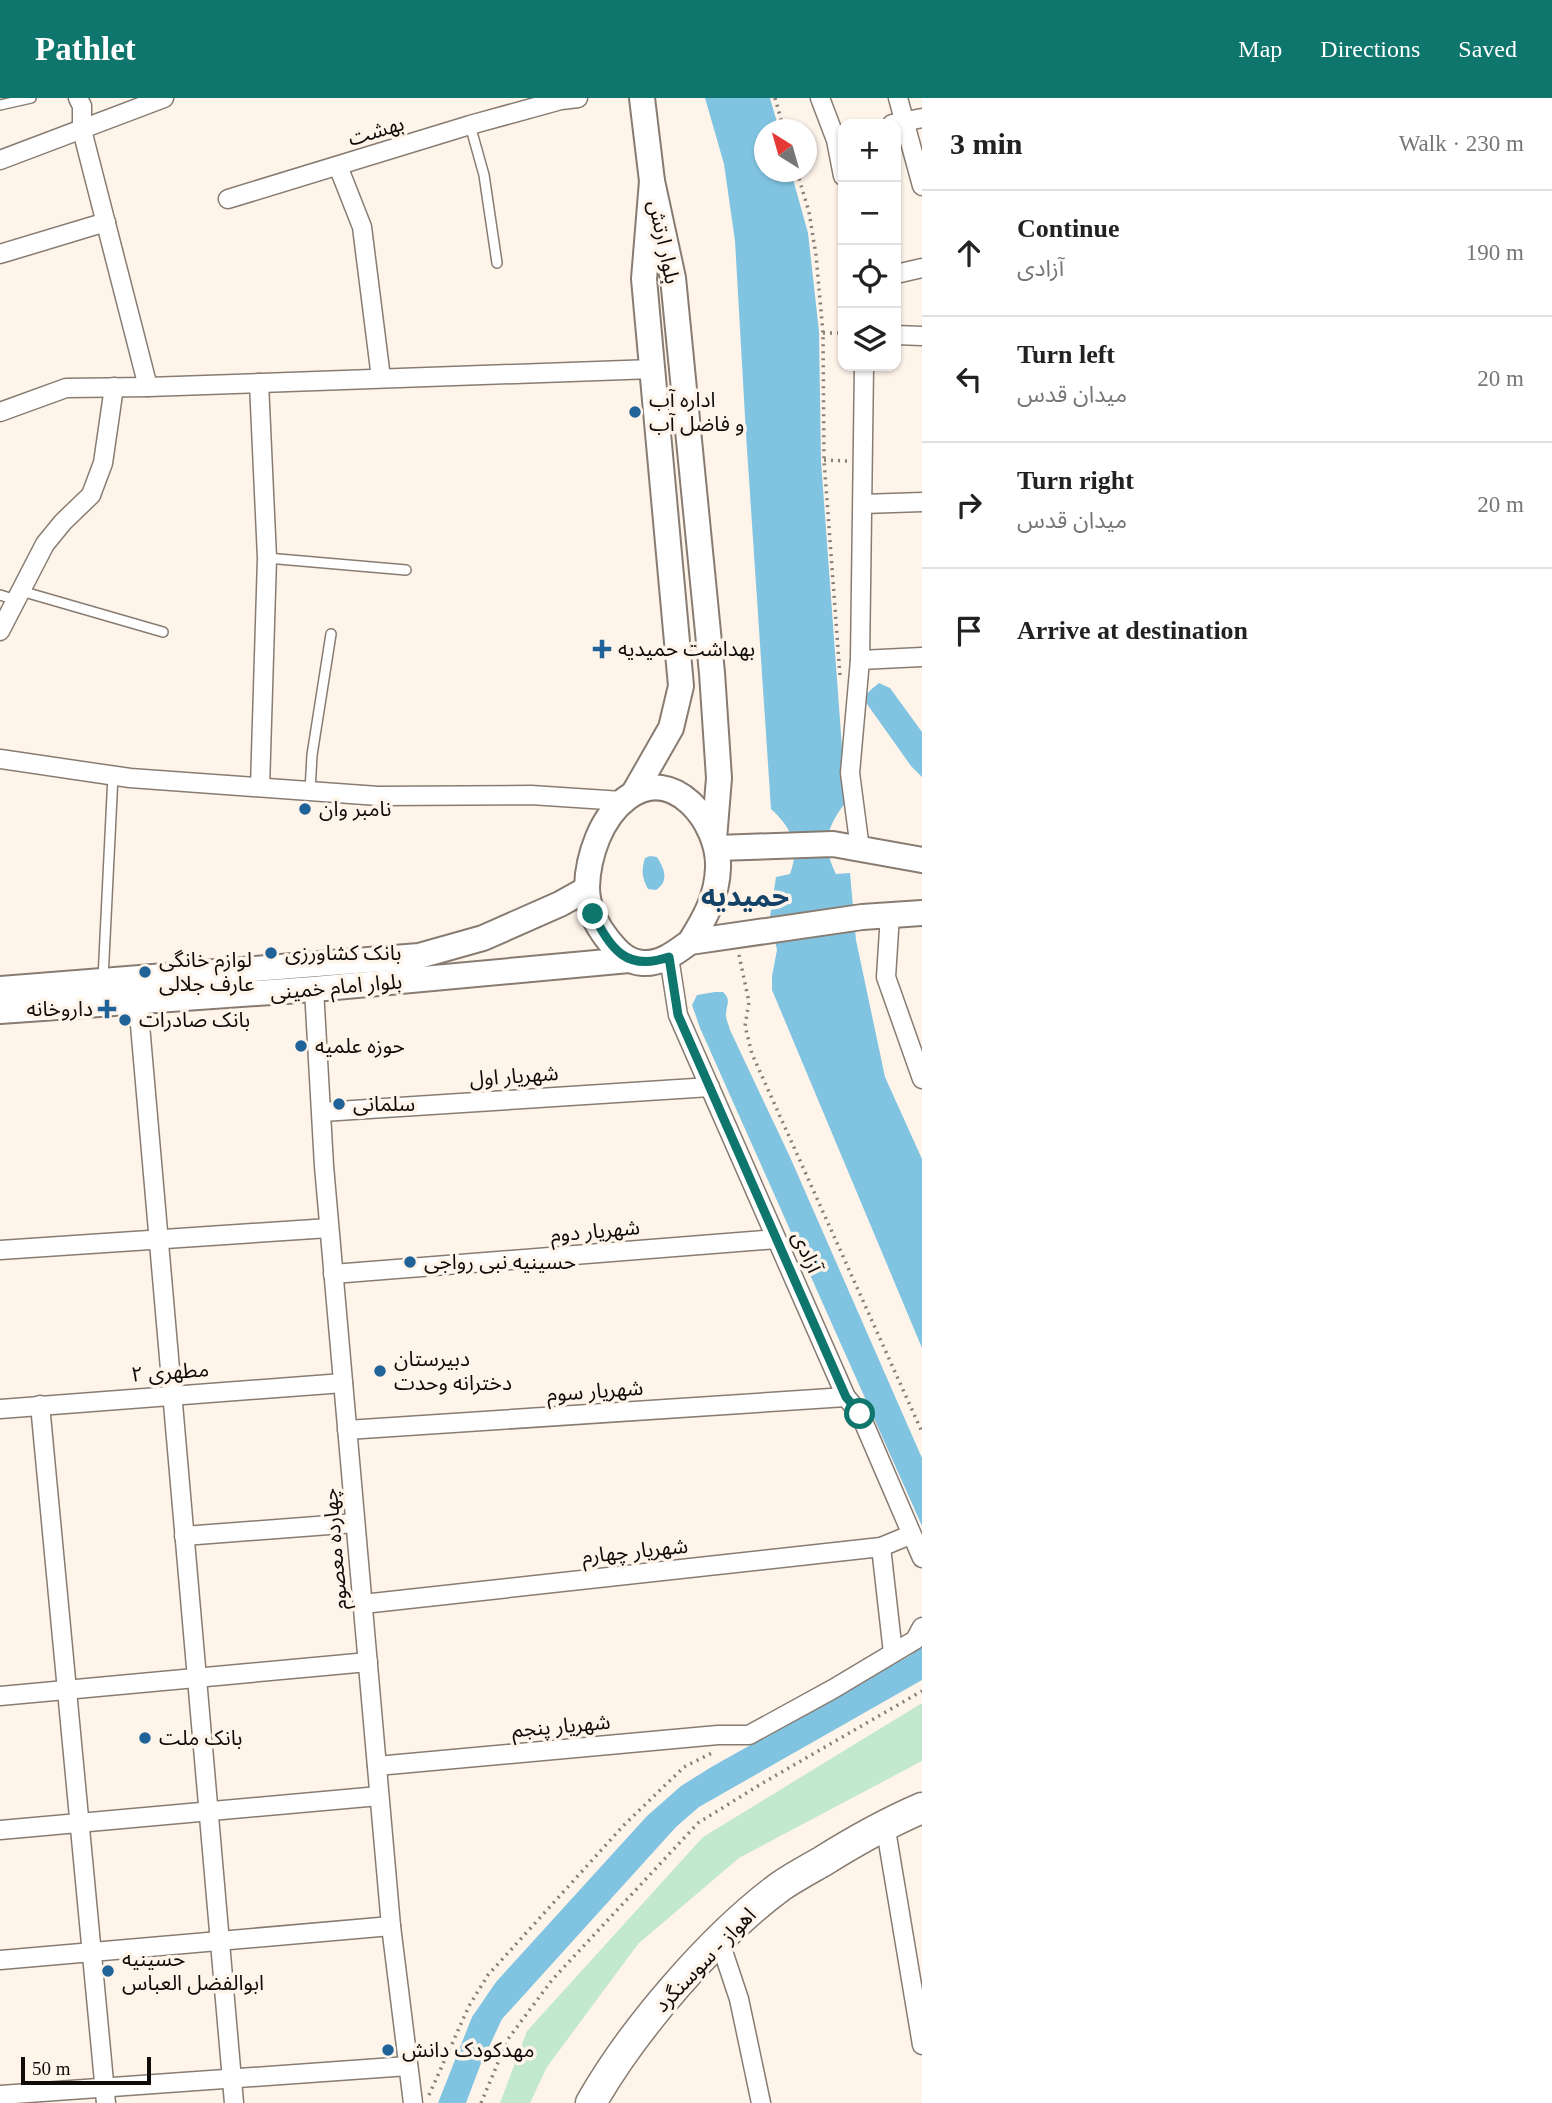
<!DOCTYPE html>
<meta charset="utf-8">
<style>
body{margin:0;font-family:"Times New Roman","Noto Sans Arabic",serif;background:#f6f6f6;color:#222}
.controls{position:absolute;right:21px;top:21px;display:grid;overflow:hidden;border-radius:14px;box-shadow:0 2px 5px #0004}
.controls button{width:63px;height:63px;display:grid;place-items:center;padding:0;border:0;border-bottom:2px solid #e0e0e0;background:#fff;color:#222;font:35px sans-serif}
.compass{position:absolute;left:754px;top:21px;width:63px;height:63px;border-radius:50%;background:#fff;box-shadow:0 2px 5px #0004;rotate:323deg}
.scale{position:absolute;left:21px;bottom:18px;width:130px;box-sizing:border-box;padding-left:7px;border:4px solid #0f0b08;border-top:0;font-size:19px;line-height:24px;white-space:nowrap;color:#0f0b08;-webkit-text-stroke:5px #fff4ea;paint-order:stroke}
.stop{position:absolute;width:21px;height:21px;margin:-16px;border:5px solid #0f766e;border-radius:50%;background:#fff}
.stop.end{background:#0f766e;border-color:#fff;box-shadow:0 2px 7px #0008}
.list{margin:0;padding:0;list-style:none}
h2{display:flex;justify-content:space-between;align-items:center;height:91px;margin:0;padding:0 28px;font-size:30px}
h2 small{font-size:23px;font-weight:400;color:#767676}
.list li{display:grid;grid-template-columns:46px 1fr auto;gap:21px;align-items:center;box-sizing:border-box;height:126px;padding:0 28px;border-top:2px solid #e0e0e0}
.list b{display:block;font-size:26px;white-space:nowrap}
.list p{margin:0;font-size:23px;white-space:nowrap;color:#767676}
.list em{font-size:23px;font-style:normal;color:#767676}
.icon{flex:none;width:38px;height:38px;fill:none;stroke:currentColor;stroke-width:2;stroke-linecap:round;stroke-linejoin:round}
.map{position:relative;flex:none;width:922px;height:2005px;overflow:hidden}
header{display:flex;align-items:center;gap:42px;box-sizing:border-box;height:98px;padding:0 35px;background:#0f766e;color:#fff}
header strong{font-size:33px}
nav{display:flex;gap:38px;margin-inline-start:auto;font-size:24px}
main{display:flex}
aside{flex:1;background:#fff}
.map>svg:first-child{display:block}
.green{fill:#c2e8ce}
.water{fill:#80c4e1}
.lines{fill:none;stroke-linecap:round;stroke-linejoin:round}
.service-casing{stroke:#887c72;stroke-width:12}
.minor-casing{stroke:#887c72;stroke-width:21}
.secondary-casing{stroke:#887c72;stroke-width:28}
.trunk-casing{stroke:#887c72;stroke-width:33}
.path{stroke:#857d77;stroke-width:3.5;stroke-dasharray:2 5;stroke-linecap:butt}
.service{stroke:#fff;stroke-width:9}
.minor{stroke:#fff;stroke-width:18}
.secondary{stroke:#fff;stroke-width:24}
.trunk{stroke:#fff;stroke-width:30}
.route{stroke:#0f766e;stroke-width:9}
.poi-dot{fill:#206398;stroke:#fff4ea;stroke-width:2.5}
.labels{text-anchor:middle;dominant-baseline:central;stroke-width:7;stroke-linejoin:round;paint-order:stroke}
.street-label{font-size:21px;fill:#0f0b08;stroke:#fff4ea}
.poi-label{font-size:21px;fill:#0f0b08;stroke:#fff4ea;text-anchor:start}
.district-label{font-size:28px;font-weight:bold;fill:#154368;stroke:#fff4ea}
</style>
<header>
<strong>Pathlet</strong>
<nav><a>Map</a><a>Directions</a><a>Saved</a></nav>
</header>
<main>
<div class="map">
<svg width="922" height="2005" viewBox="0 0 922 2005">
<rect width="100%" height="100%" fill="#fff4ea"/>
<!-- green -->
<polygon class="green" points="922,1605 922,1663 739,1760 638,1846 547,1969 530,2005 500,2005 527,1933 703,1739"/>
<!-- water -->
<g class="water">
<path d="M705,0H770L779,31L764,32V74H791L808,135L819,233L821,363L846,704C827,728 821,747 836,776L850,775L856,842L885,979L922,1061V1250L772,892V878L777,852L770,819L776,779L790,776C800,749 792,730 771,711L746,336L735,143L724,66Z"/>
<path d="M879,585L890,590L922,634V679L911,668L867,606C863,596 871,592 879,585Z"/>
<path d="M650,758L657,759C665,772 669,783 656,792L648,791C642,780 641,773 645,760Z"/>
<path d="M715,894H723C731,902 727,905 726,915C725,920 729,927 730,932L790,1059L922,1360V1428L700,930L692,907L697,897Z"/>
<polygon points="922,1548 922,1582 699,1709 676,1729 502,1921 480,1968 466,2005 438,2005 472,1919 496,1884 647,1718 681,1688 713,1668 909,1558"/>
</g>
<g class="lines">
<!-- service casing -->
<g class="service-casing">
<g id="service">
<polyline points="0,7 31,0"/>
<polyline points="470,27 484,77 497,165"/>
<polyline points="267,460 406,472"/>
<polyline points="21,493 163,534"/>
<polyline points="0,497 16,502"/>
<polyline points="310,693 312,657 331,536"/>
<polyline points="103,881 113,677"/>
</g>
</g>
<!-- minor casing -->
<g class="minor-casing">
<g id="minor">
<polyline points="78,0 82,8 82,32 148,289 653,271"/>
<polyline points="820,0 836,42 843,78"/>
<polyline points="898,0 922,88"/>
<polyline points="892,26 922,20"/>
<polyline points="0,62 164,0"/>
<polyline points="338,68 362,129 381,280"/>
<polyline points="228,101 470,27 561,2 578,0"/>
<polyline points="0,156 106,124"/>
<polyline points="896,176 922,170"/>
<polyline points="896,237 922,238"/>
<polyline points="259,285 267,460 260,689"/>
<polyline points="0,314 66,290 148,289"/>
<polyline points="863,406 922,404"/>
<polyline points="0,533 45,446 63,424 91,397 103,365 114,289"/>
<polyline points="860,562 922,559"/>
<polyline points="0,661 130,680 378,698 531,697 622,703"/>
<polyline points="860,751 850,675 860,562 864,268"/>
<polyline points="890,817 886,879 922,981"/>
<polyline points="669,859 678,917 846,1299 860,1316 922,1460"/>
<polyline points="314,891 324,1068 391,1828 413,2005"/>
<polyline points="138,904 234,2005"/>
<polyline points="322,1014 710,989"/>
<polyline points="0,1152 329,1130"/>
<polyline points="333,1176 776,1141"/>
<polyline points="40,1307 106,2005"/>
<polyline points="0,1311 343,1285"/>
<polyline points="347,1332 846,1299"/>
<polyline points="184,1438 355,1425"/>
<polyline points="881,1449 893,1555"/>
<polyline points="363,1506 881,1449 910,1437"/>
<polyline points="0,1598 368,1564"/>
<polyline points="377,1668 718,1637 749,1637 833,1591 915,1542 922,1529"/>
<polyline points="885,1726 922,1947"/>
<polyline points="0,1732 379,1698"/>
<polyline points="719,1841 739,1901 761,2005"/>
<polyline points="0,1862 391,1828"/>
<polyline points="0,1997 408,1968"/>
</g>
</g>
<!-- secondary casing -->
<g class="secondary-casing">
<g id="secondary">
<polyline points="642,0 652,83"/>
<polyline points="635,693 671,630 681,588 644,181 652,83 673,180 712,575 719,680 714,741"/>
<polyline points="717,750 833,746 922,762"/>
<path d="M690,844C705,820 717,799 718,770C720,725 673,665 627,700C601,719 588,758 587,789C587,809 597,828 609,843C618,854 627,864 643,865C662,866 676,854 690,844L862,819L922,815"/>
<polyline points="0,891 419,858 483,840 560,806 587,791"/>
<polyline points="0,913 314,891 629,862"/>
</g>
</g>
<!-- trunk casing -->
<g class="trunk-casing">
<path id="trunk" d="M591,2005C633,1931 713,1838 781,1788C794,1779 809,1771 823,1763C855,1743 887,1725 922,1710"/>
</g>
<!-- path -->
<g class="path">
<polyline points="775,0 784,32"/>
<polyline points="797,74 809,114 816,157 823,235 824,362 840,577"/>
<polyline points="823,235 843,235"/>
<polyline points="824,362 847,363"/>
<polyline points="739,857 749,904 745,928 752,956 922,1334"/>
<polyline points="429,1997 469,1908 488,1877 624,1727 684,1669 712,1655"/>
<polyline points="481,2005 508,1941 552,1882 698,1725 761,1686 922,1593"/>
</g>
<!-- service -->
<use href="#service" class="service"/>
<!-- minor -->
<use href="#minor" class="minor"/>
<!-- secondary -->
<use href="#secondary" class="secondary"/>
<!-- trunk -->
<use href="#trunk" class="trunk"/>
</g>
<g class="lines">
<!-- route -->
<path class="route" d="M593,816C611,851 626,874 669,859L678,917L846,1299L860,1316"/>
</g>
<!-- markers -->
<g class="poi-dot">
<circle cx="635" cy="314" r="7"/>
<path d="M598.5 540.5h7v7h7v7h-7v7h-7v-7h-7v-7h7z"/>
<circle cx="305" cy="711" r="7"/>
<circle cx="271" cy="855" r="7"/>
<circle cx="145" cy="874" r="7"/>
<path d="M103.5 900.5h7v7h7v7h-7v7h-7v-7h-7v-7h7z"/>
<circle cx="125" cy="922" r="7"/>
<circle cx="301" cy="948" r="7"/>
<circle cx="339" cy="1006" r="7"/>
<circle cx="410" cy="1164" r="7"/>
<circle cx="380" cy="1273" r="7"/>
<circle cx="145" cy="1640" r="7"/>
<circle cx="108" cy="1873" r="7"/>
<circle cx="388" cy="1952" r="7"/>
</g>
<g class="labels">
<!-- street labels -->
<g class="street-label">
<text transform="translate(376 33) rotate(-17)">بهشت</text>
<text transform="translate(664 144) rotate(78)">بلوار ارتش</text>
<text transform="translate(336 889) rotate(-5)">بلوار امام خمینی</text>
<text transform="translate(514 978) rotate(-4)">شهریار اول</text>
<text transform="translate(595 1133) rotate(-5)">شهریار دوم</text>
<text transform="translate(807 1154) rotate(66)">آزادی</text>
<text transform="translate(170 1274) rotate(-4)">مطهری ۲</text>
<text transform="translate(595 1293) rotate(-4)">شهریار سوم</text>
<text transform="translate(335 1451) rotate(-95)">چهارده معصوم</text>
<text transform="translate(635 1453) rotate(-6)">شهریار چهارم</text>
<text transform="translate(561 1628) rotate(-5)">شهریار پنجم</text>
<text transform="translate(705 1862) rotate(-46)">اهواز - سوسنگرد</text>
</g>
<!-- poi labels -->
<g class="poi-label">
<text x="649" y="302">اداره آب<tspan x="649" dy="24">و فاضل آب</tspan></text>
<text x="618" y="551">بهداشت حمیدیه</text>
<text x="319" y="711">نامبر وان</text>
<text x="285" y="855">بانک کشاورزی</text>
<text x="159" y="862">لوازم خانگی<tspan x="159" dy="24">عارف جلالی</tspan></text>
<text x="93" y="911" text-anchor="end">داروخانه</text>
<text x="139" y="922">بانک صادرات</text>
<text x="315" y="948">حوزه علمیه</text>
<text x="353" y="1006">سلمانی</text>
<text x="424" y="1164">حسینیه نبی رواجی</text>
<text x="394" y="1261">دبیرستان<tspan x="394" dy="24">دخترانه وحدت</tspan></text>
<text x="159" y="1640">بانک ملت</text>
<text x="122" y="1861">حسینیه<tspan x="122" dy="24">ابوالفضل العباس</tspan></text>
<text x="402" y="1952">مهدکودک دانش</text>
</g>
<!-- district labels -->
<g class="district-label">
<text x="745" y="798">حمیدیه</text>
</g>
</g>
</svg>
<div class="controls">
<button>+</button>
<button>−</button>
<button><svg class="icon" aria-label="locate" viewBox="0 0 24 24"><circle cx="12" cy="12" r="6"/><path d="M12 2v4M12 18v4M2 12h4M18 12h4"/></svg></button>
<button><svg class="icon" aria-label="layers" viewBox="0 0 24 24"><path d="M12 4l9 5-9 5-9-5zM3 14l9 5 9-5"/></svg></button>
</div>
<svg class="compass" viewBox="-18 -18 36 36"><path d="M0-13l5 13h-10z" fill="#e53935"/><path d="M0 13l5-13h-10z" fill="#767676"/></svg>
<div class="scale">50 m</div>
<div class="stop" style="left:860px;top:1316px"></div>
<div class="stop end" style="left:593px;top:816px"></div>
</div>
<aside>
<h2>3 min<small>Walk · 230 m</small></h2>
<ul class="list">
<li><svg class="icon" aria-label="ahead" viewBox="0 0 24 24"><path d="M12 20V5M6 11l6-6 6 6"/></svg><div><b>Continue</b><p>آزادی</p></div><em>190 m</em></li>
<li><svg class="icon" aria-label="left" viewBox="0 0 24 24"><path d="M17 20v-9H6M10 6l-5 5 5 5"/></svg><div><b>Turn left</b><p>میدان قدس</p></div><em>20 m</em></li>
<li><svg class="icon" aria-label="right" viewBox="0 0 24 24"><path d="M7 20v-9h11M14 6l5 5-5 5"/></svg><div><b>Turn right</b><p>میدان قدس</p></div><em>20 m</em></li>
<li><svg class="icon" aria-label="arrive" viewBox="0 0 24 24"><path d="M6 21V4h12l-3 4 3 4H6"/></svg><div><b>Arrive at destination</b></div></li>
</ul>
</aside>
</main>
